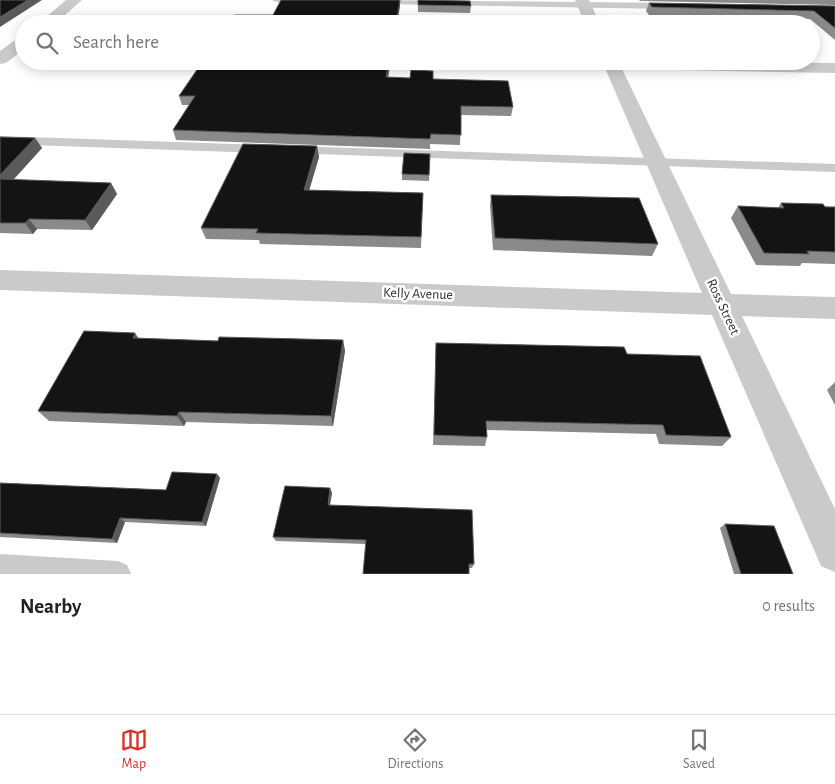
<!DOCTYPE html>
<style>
body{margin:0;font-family:"Alegreya Sans",sans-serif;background:#f2f2f2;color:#202124}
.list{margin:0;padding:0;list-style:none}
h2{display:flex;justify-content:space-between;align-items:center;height:65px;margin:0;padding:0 20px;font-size:21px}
h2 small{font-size:16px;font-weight:400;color:#757577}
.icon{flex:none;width:28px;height:28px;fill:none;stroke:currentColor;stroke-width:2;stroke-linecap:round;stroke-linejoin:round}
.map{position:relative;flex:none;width:835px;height:574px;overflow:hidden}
.search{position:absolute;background:#fff;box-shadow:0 2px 12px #0003;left:15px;right:15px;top:15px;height:55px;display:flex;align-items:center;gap:12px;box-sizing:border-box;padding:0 18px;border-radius:28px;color:#757577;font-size:19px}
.sheet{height:140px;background:#fff}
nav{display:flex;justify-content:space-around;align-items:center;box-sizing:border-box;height:70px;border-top:1px solid #e0e0e0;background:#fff;font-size:14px;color:#757577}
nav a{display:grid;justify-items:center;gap:2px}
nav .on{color:#d93025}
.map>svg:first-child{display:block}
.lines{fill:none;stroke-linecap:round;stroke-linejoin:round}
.lane{fill:#cacaca;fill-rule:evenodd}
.street{fill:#cacaca;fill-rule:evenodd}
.wall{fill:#8a8a8a}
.shaded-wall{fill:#5a5a5a}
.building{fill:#141414;stroke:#5a5a5a}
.labels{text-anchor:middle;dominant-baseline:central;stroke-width:5;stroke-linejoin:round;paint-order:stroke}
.street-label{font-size:14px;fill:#2d2d2d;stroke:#fff}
</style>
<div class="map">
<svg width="835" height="574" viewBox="0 0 835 574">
<rect width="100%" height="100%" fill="#fff"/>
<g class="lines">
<!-- lane -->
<g class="lane">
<path d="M272,0H309C302,5 279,5 272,0Z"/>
<polygon points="372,0 670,3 675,6 670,9 376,4 373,3"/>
<polygon points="0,136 265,145 272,149 265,153 0,144"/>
<polygon points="293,146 835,164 835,172 288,153 286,150 288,147"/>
<polygon points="0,554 118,561 127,565 131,574 0,574"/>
</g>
<!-- street -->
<g class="street">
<polygon points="66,0 82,0 55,24 38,24"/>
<polygon points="575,0 589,0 600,24 585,24"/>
<polygon points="24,36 24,49 6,63 0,64 0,51 18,38"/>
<polygon points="485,61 835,63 835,73 622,69 731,294 835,297 835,319 742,316 835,509 835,572 821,566 712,315 0,290 0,270 702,293 605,68 493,66 487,65"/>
</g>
</g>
<!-- wall -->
<g class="wall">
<polygon points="639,0 835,0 835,5 640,1"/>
<polygon points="649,3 835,6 835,40 810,19 649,15 646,11"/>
<polygon points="418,5 471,6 470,13 418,12"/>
<polygon points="391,61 388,78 433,79 513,107 511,116 461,115 460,145 430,144 430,149 176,140 173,130 189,105 182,105 179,96"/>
<polygon points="0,137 35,138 42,148 13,180 111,183 117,194 92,230 37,229 33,234 0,233"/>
<polygon points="317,146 319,157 309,190 423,193 421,248 260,244 259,240 206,239 201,228"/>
<polygon points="430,154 429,181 402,180 402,174"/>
<polygon points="491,195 658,244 652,256 493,250 490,206"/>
<polygon points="781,203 835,207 835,264 802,263 800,266 756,265 731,218 738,206 778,208"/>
<polygon points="139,338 218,341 343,340 345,351 333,426 186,422 184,426 49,421 38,411"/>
<polygon points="436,343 627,354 731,437 722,446 659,444 656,434 487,430 487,437 485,446 433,445"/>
<polygon points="835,382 835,405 827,390"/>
<polygon points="217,474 220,478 206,526 125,522 117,543 0,537 0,483 166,490"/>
<polygon points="330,488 332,493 330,505 474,564 472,568 469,568 366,544 276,541 273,537"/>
<polygon points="725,524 793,574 734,574 720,528"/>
</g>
<!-- shaded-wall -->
<g class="shaded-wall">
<polygon points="28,0 42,0 0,27 0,17"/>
<polygon points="400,0 400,7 397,24 396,24"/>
<polygon points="389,61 391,61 386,87 386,77"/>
<polygon points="35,138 42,148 4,190 0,184 0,175"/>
<polygon points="317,146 319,157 306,201 304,190"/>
<polygon points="111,183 117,194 92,230 85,220"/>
<polygon points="29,219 37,229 33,234 25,223"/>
<polygon points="135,333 142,344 133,338"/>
<polygon points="343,340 345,351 333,426 331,416"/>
<polygon points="179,412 186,422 184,426 177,416"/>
<polygon points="217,474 220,478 206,526 202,522"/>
<polygon points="330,488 332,493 329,509 328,505"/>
<polygon points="120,518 125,522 117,543 112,539"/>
</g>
<!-- building -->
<g class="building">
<polygon points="0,0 28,0 0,17"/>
<polygon points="281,0 400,0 396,24 228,24 234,15 273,15"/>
<polygon points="418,0 470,1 471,6 418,5"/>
<polygon points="649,3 835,6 835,28 814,11 652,7"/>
<polygon points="203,61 389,61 386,77 410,78 411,70 433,71 433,79 508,81 513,107 461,106 461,135 431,134 430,139 173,130 195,96 179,96"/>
<polygon points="0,137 35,138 0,175"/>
<polygon points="243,144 317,146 304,190 423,193 421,237 256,233 258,229 201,228"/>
<polygon points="404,153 430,154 429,175 402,174"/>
<polygon points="0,179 111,183 85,220 29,219 25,223 0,223"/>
<polygon points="491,195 639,198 658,244 495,238"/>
<polygon points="781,203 823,204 825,207 835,207 835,252 807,251 809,254 764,253 738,206 784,208"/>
<polygon points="84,331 135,333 133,338 218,341 219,337 343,340 331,416 179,412 177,416 38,411"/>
<polygon points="436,343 624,347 627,354 700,356 731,437 666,435 663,425 486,421 487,437 434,435"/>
<polygon points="172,472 217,474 202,522 120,518 112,539 0,533 0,483 166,490"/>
<polygon points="285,486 330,488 328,505 472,510 474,564 469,564 469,574 363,574 366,540 273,537"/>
<polygon points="725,524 774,526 793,574 741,574"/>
</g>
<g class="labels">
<!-- street labels -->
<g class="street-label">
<text transform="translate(418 294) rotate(2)">Kelly Avenue</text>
<text transform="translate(723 307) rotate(65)">Ross Street</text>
</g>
</g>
</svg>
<div class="search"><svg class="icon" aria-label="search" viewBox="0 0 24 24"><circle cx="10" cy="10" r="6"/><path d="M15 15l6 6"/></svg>Search here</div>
</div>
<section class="sheet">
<h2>Nearby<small>0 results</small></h2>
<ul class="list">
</ul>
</section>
<nav>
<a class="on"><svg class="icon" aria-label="map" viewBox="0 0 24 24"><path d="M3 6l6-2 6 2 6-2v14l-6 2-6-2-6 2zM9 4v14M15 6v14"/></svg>Map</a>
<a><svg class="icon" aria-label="directions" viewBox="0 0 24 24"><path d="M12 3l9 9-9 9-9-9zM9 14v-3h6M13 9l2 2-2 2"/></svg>Directions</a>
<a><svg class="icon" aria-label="saved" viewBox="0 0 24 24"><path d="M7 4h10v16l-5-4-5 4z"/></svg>Saved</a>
</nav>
